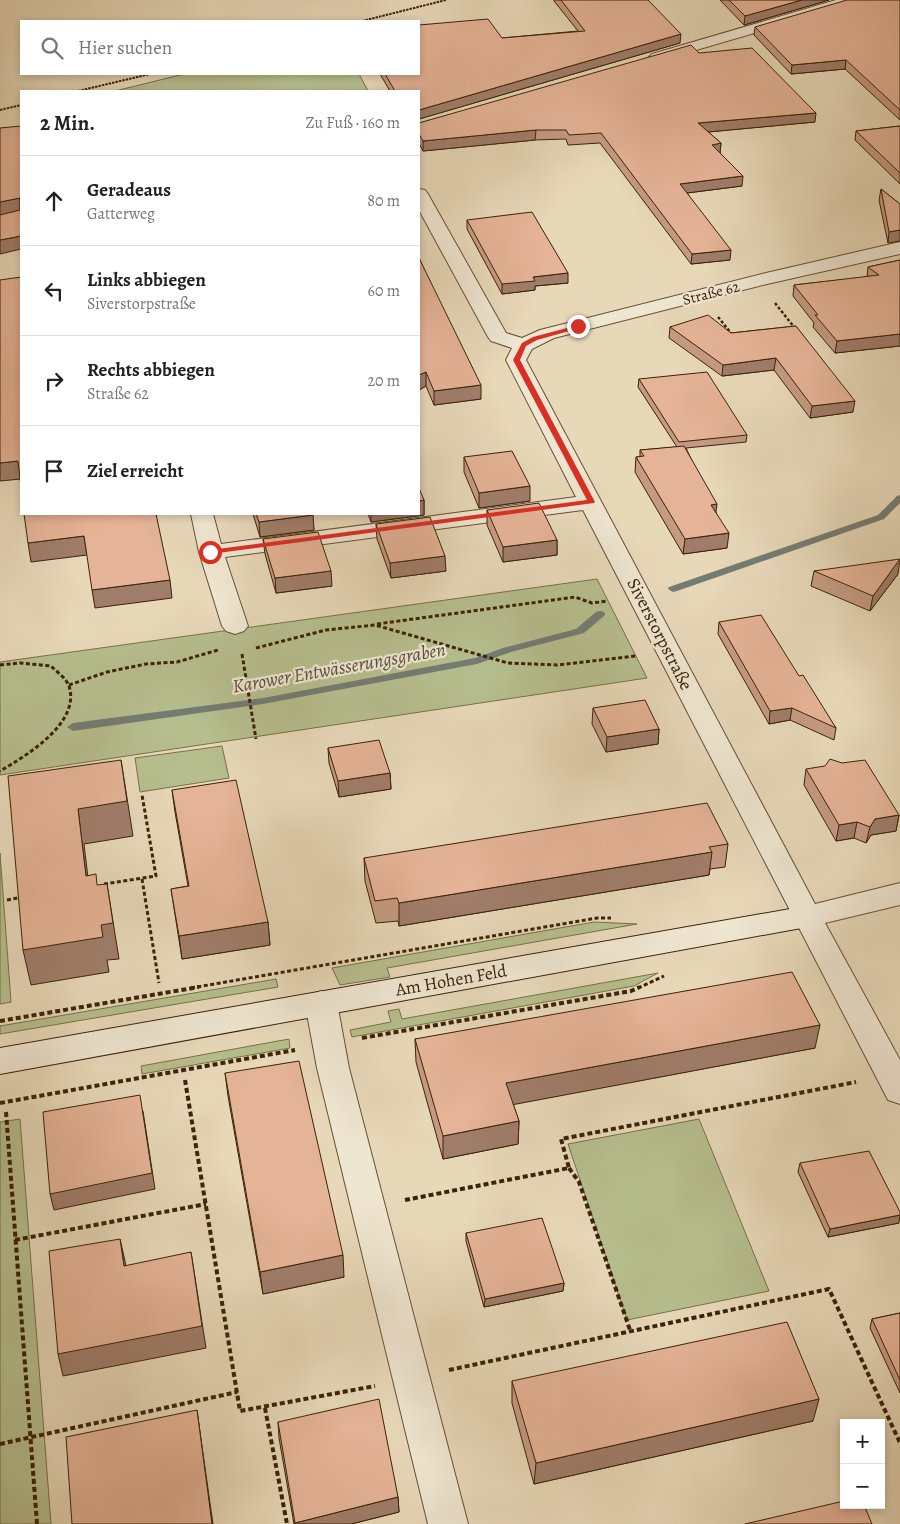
<!DOCTYPE html>
<html lang="de">
<meta charset="utf-8">
<style>
body{margin:0;font-family:Alegreya,serif;background:#f6f6f6;color:#222}
.controls{position:absolute;right:15px;bottom:15px;display:grid;overflow:hidden;border-radius:0px;box-shadow:0 2px 8px #0003}
.controls button{width:45px;height:45px;display:grid;place-items:center;padding:0;border:0;border-bottom:1px solid #e0e0e0;background:#fff;color:#222;font:25px sans-serif}
.stop{position:absolute;width:15px;height:15px;margin:-11px;border:4px solid #d93025;border-radius:50%;background:#fff}
.stop.end{background:#d93025;border-color:#fff;box-shadow:0 1px 5px #0008}
.list{margin:0;padding:0;list-style:none}
h2{display:flex;justify-content:space-between;align-items:center;height:65px;margin:0;padding:0 20px;font-size:21px}
h2 small{font-size:16px;font-weight:400;color:#767676}
.list li{display:grid;grid-template-columns:32px 1fr auto;gap:15px;align-items:center;box-sizing:border-box;height:90px;padding:0 20px;border-top:1px solid #e0e0e0}
.list b{display:block;font-size:19px;white-space:nowrap}
.list p{margin:0;font-size:16px;white-space:nowrap;color:#767676}
.list em{font-size:16px;font-style:normal;color:#767676}
.icon{flex:none;width:28px;height:28px;fill:none;stroke:currentColor;stroke-width:2;stroke-linecap:round;stroke-linejoin:round}
.map{position:relative;flex:none;width:900px;height:1524px;overflow:hidden}
.search{position:absolute;background:#fff;box-shadow:0 2px 8px #0003;left:20px;top:20px;width:400px;height:55px;display:flex;align-items:center;gap:12px;box-sizing:border-box;padding:0 18px;border-radius:0px;color:#767676;font-size:19px}
.panel{position:absolute;background:#fff;box-shadow:0 2px 8px #0003;left:20px;top:90px;width:400px;height:425px;border-radius:0px}
.map>svg:first-child{display:block}
.green{fill:#b6be8e;stroke:#78704a}
.lines{fill:none;stroke-linecap:round;stroke-linejoin:round}
.stream{fill:#747c72;fill-rule:evenodd}
.street-casing{stroke:#665033;stroke-width:2}
.secondary-casing{stroke:#3b2207;stroke-width:2}
.path-far3{stroke:#3b2207;stroke-width:2;stroke-dasharray:2.5 1;stroke-linecap:butt}
.path-far2{stroke:#3b2207;stroke-width:2.5;stroke-dasharray:3 2;stroke-linecap:butt}
.path-far1{stroke:#3b2207;stroke-width:3;stroke-dasharray:4 2.5;stroke-linecap:butt}
.path{stroke:#3b2207;stroke-width:4;stroke-dasharray:5 3;stroke-linecap:butt}
.street{fill:#efe6d1;fill-rule:evenodd}
.secondary{fill:#efe6d1;fill-rule:evenodd}
.wall{fill:#c59a82;stroke:#3b2207}
.shaded-wall{fill:#a07d6a;stroke:#3b2207}
.building{fill:#e5b397;stroke:#3b2207}
.route{fill:#d93025}
.labels{text-anchor:middle;dominant-baseline:central;stroke-width:4.5;stroke-linejoin:round;paint-order:stroke}
.far-street-label{font-size:15px;fill:#3b2207;stroke:#efe6d1}
.street-label{font-size:18px;fill:#3b2207;stroke:#efe6d1}
.water-label{font-size:19px;font-style:italic;fill:#584f3c;stroke:#efe6d1}
</style>
<div class="map">
<svg width="900" height="1524" viewBox="0 0 900 1524">
<rect width="100%" height="100%" fill="#e7d8b8"/>
<filter id="stains"><feTurbulence type="fractalNoise" baseFrequency=".004" numOctaves="4"/><feColorMatrix values="0 0 0 0 .2 0 0 0 0 .09 0 0 0 0 .02 0 0 0 .5 -.17"/></filter>
<radialGradient id="worn" r=".72"><stop offset=".6" stop-color="#630" stop-opacity="0"/><stop offset="1" stop-color="#630" stop-opacity=".3"/></radialGradient>
<!-- green -->
<g class="green">
<polygon points="184,74 359,74 368,91 115,91"/>
<polygon points="597,579 647,678 0,775 0,662"/>
<polygon points="222,746 229,778 140,792 135,758"/>
<polygon points="0,853 11,1002 0,1004"/>
<polygon points="594,922 637,924 387,968 390,977 340,985 332,968"/>
<polygon points="658,973 634,986 352,1037 350,1030 391,1022 388,1011 399,1009 402,1019"/>
<polygon points="276,979 278,987 0,1034 0,1026"/>
<polygon points="289,1039 290,1048 142,1074 141,1066"/>
<polygon points="20,1119 51,1524 0,1524 0,1122"/>
<polygon points="699,1119 769,1291 627,1320 568,1144"/>
</g>
<g class="lines">
<!-- stream -->
<g class="stream">
<polygon points="900,495 900,503 884,519 677,591 673,592 668,589 669,587 878,515 897,496"/>
<polygon points="600,611 604,612 605,614 604,616 584,633 511,652 477,664 263,704 73,731 67,727 73,723 263,698 475,658 503,648 576,629 596,612"/>
</g>
<!-- street casing -->
<g class="street-casing">
<g id="street">
<polygon points="836,0 859,0 857,3 662,60 652,60 649,57 652,54"/>
<polygon points="419,189 425,190 428,194 506,333 522,338 540,330 766,273 900,242 900,254 767,284 554,338 532,349 526,360 815,904 900,883 900,905 825,923 900,1060 900,1104 888,1100 583,510 225,557 248,626 244,631 235,634 226,631 222,626 199,552 191,514 213,514 221,544 576,497 506,360 512,348 491,341 488,337 419,210"/>
<polygon points="321,991 332,995 337,1003 349,1068 468,1524 428,1524 317,1068 305,1003 310,995"/>
</g>
</g>
<!-- secondary casing -->
<g class="secondary-casing">
<polygon id="secondary" points="807,906 818,909 822,917 818,925 0,1074 0,1048"/>
</g>
<!-- path-far3 -->
<g class="path-far3">
<polyline points="362,21 446,0"/>
<polyline points="78,91 150,74"/>
<polyline points="0,110 21,105"/>
</g>
<!-- path-far2 -->
<g class="path-far2">
<polyline points="775,303 794,327"/>
<polyline points="718,317 731,333"/>
</g>
<!-- path-far1 -->
<g class="path-far1">
<polyline points="377,624 575,597 592,603 608,601"/>
<polyline points="256,648 326,630 375,625 508,663 557,665 636,656"/>
<polyline points="242,654 256,739"/>
<path d="M0,665L20,663L51,666C57,672 66,678 69,686C81,723 26,756 0,771"/>
<polyline points="69,685 107,672 146,664 177,662 218,650"/>
<polyline points="142,879 159,983"/>
<polyline points="104,884 156,876 142,795"/>
<polyline points="7,900 22,897"/>
<polyline points="191,988 597,918 611,918"/>
<polyline points="638,988 664,976"/>
</g>
<!-- path -->
<g class="path">
<polyline points="0,1021 199,987"/>
<polyline points="362,1038 631,991 640,987"/>
<polyline points="185,1080 240,1411 375,1386"/>
<polyline points="0,1103 295,1050"/>
<polyline points="6,1112 37,1524"/>
<polyline points="569,1168 579,1182 630,1330"/>
<polyline points="405,1200 569,1168 561,1139 856,1082"/>
<polyline points="15,1240 206,1204"/>
<polyline points="449,1370 829,1289 900,1443"/>
<polyline points="265,1408 287,1524"/>
<polyline points="0,1444 237,1392"/>
</g>
<!-- street -->
<use href="#street" class="street"/>
<!-- secondary -->
<use href="#secondary" class="secondary"/>
</g>
<!-- wall -->
<g class="wall">
<polygon points="554,0 648,0 680,43 419,119 419,91 390,91 380,74 419,74 502,38 578,31 554,1"/>
<polygon points="720,0 829,0 744,25"/>
<polygon points="900,0 900,120 845,69 791,74 754,35 755,27"/>
<polygon points="699,53 815,122 708,132 721,143 720,153 742,186 687,193 730,260 691,264 600,143 568,145 566,139 535,140 423,151 419,143 419,123"/>
<polygon points="900,126 900,184 855,140 856,131"/>
<polygon points="881,189 900,204 888,243 879,200"/>
<polygon points="467,220 568,283 535,286 535,290 502,294 467,229"/>
<polygon points="419,258 481,399 434,405 426,386 419,390"/>
<polygon points="900,260 900,346 835,353 813,327 814,323 793,296 794,285 867,277 868,267"/>
<polygon points="796,326 853,412 810,418 774,370 722,376 669,338 670,327 731,333"/>
<polygon points="639,379 747,435 746,442 686,448 716,512 727,548 683,554 635,472 636,457 640,457 640,450 677,447 638,387"/>
<polygon points="464,457 530,501 479,508 464,472"/>
<polygon points="424,500 424,515 371,522 368,514 419,514"/>
<polygon points="487,510 557,540 557,555 503,562 487,525"/>
<polygon points="253,514 312,514 314,530 260,537"/>
<polygon points="376,524 446,571 391,578 377,539"/>
<polygon points="263,539 332,586 276,593 265,554"/>
<polygon points="814,571 898,574 870,611 811,586"/>
<polygon points="719,622 799,676 836,728 834,740 790,720 769,724 718,634"/>
<polygon points="593,708 659,729 658,744 606,752 592,724"/>
<polygon points="328,748 390,773 391,789 339,797 329,763"/>
<polygon points="806,769 899,815 896,831 871,835 866,843 854,838 836,841 804,785"/>
<polygon points="172,790 268,922 270,945 182,959 171,889 188,886 175,812"/>
<polygon points="728,844 725,867 710,869 709,875 399,926 398,921 376,923 365,881 364,858"/>
<polygon points="415,1039 815,1048 513,1104 519,1121 518,1144 443,1159 416,1062"/>
<polygon points="225,1073 344,1277 263,1294 228,1096"/>
<polygon points="800,1163 899,1223 828,1237 798,1172"/>
<polygon points="466,1233 564,1283 563,1291 484,1307 466,1241"/>
<polygon points="900,1313 900,1393 870,1328 872,1319"/>
<polygon points="512,1381 813,1421 534,1484 512,1403"/>
<polygon points="278,1422 398,1497 399,1512 351,1524 294,1524 279,1438"/>
</g>
<!-- shaded-wall -->
<g class="shaded-wall">
<polygon points="802,0 829,0 744,25 745,16"/>
<polygon points="681,34 680,43 419,119 419,110"/>
<polygon points="846,60 845,69 791,74 792,65"/>
<polygon points="816,113 815,122 697,133 698,123"/>
<polygon points="536,130 535,140 423,151 423,141"/>
<polygon points="721,143 720,153 712,145"/>
<polygon points="743,176 742,186 679,194 680,184"/>
<polygon points="20,198 21,211 0,216 0,202"/>
<polygon points="900,230 900,241 888,243 889,232"/>
<polygon points="21,236 21,249 0,254 0,240"/>
<polygon points="731,250 730,260 691,264 692,254"/>
<polygon points="568,273 568,283 535,286 535,290 502,294 502,284 533,277"/>
<polygon points="900,334 900,346 835,353 837,341"/>
<polygon points="776,358 774,370 722,376 723,365"/>
<polygon points="426,372 426,386 419,390 419,375"/>
<polygon points="481,385 481,399 434,405 434,391"/>
<polygon points="855,401 853,412 810,418 812,406"/>
<polygon points="18,461 21,479 0,481 0,463"/>
<polygon points="530,486 530,501 479,508 479,493"/>
<polygon points="424,500 424,515 371,522 371,514 419,514 419,501"/>
<polygon points="717,504 715,519 711,505"/>
<polygon points="313,515 314,530 260,537 259,522"/>
<polygon points="729,533 727,548 683,554 685,539"/>
<polygon points="84,536 87,555 31,562 28,543"/>
<polygon points="557,540 557,555 503,562 503,547"/>
<polygon points="445,556 446,571 391,578 390,563"/>
<polygon points="900,559 898,574 870,611 873,596"/>
<polygon points="331,571 332,586 276,593 275,578"/>
<polygon points="170,580 172,598 95,608 92,590"/>
<polygon points="792,708 790,720 769,724 770,711"/>
<polygon points="659,729 658,744 606,752 607,737"/>
<polygon points="121,760 133,836 84,844 92,911 86,876 78,809"/>
<polygon points="390,773 391,789 339,797 338,781"/>
<polygon points="899,815 896,831 871,835 866,843 870,827 875,819"/>
<polygon points="857,822 854,838 836,841 839,825"/>
<polygon points="712,852 709,875 399,926 399,903"/>
<polygon points="107,884 119,959 107,960 109,972 31,985 23,950 101,925"/>
<polygon points="268,922 270,945 182,959 179,936"/>
<polygon points="820,1025 815,1048 506,1106 506,1083"/>
<polygon points="143,1111 155,1189 54,1210 50,1194"/>
<polygon points="519,1121 518,1144 443,1159 443,1136"/>
<polygon points="900,1215 899,1223 828,1237 830,1229"/>
<polygon points="120,1239 125,1261 129,1289 124,1266"/>
<polygon points="191,1252 206,1348 63,1376 58,1354"/>
<polygon points="343,1255 344,1277 263,1294 260,1272"/>
<polygon points="564,1283 563,1291 484,1307 485,1299"/>
<polygon points="819,1399 813,1421 534,1484 536,1463"/>
<polygon points="197,1410 200,1432 213,1524 212,1524"/>
<polygon points="398,1497 399,1512 351,1524 295,1524 295,1523"/>
</g>
<!-- building -->
<g class="building">
<polygon points="561,0 648,0 681,34 419,110 419,91 395,91 385,74 419,74 419,25 488,19 502,38 585,31"/>
<polygon points="729,0 802,0 745,16"/>
<polygon points="847,0 900,0 900,110 846,60 792,65 755,27"/>
<polygon points="691,45 699,53 752,48 816,113 698,123 721,143 712,145 743,176 680,184 731,250 692,254 601,133 569,135 566,130 536,130 423,141 419,134 419,123"/>
<polygon points="21,126 21,236 0,240 0,215 20,210 20,198 0,202 0,128"/>
<polygon points="900,126 900,173 856,131"/>
<polygon points="881,189 900,204 900,230 889,232"/>
<polygon points="532,212 568,273 533,277 535,281 502,284 467,220"/>
<polygon points="419,258 481,385 434,391 426,372 419,375"/>
<polygon points="900,260 900,334 837,341 815,315 818,315 794,285 879,275 868,267"/>
<polygon points="21,277 21,487 18,461 0,463 0,280"/>
<polygon points="708,315 731,333 796,326 855,401 812,406 776,358 723,365 670,327"/>
<polygon points="707,372 747,435 679,442 639,379"/>
<polygon points="684,446 717,504 711,505 729,533 685,539 636,457 644,456 640,450"/>
<polygon points="512,451 530,486 479,493 464,457"/>
<polygon points="419,488 424,500 419,501"/>
<polygon points="539,503 557,540 503,547 487,510"/>
<polygon points="24,514 156,514 170,580 92,590 84,536 28,543"/>
<polygon points="256,514 312,514 313,515 259,522"/>
<polygon points="430,517 445,556 390,563 376,524"/>
<polygon points="318,532 331,571 275,578 263,539"/>
<polygon points="900,559 873,596 814,571"/>
<polygon points="761,615 799,676 803,675 836,728 792,708 770,711 719,622"/>
<polygon points="645,700 659,729 607,737 593,708"/>
<polygon points="379,740 390,773 338,781 328,748"/>
<polygon points="830,759 842,763 865,760 899,815 875,819 870,827 857,822 839,825 806,769 825,766"/>
<polygon points="121,760 127,801 78,809 86,876 96,874 97,885 107,884 113,923 101,925 103,937 23,950 8,776"/>
<polygon points="236,780 268,922 179,936 171,889 189,886 172,790"/>
<polygon points="707,803 728,844 709,847 712,852 399,903 397,898 375,901 364,858"/>
<polygon points="792,972 820,1025 506,1083 519,1121 443,1136 415,1039"/>
<polygon points="299,1061 343,1255 260,1272 225,1073"/>
<polygon points="140,1095 152,1173 50,1194 43,1112"/>
<polygon points="869,1151 900,1212 900,1215 830,1229 800,1163"/>
<polygon points="542,1218 564,1283 485,1299 466,1233"/>
<polygon points="120,1239 124,1266 191,1252 202,1326 58,1354 49,1251"/>
<polygon points="900,1313 900,1380 872,1319"/>
<polygon points="787,1322 819,1399 536,1463 512,1381"/>
<polygon points="379,1399 398,1497 295,1523 278,1422"/>
<polygon points="197,1410 212,1524 72,1524 66,1437"/>
<polygon points="844,1501 844,1505 864,1505 872,1524 745,1524"/>
</g>
<!-- route -->
<polygon class="route" points="578,325 580,328 537,340 526,346 520,360 595,502 594,503 210,554 207,552 210,550 587,500 513,360 522,343 533,337"/>
<g class="labels">
<!-- far-street labels -->
<g class="far-street-label">
<text transform="translate(711 293) rotate(-14)">Straße 62</text>
</g>
<!-- street labels -->
<g class="street-label">
<text transform="translate(660 634) rotate(63)">Siverstorpstraße</text>
<text transform="translate(451 980) rotate(-10)">Am Hohen Feld</text>
</g>
<!-- water labels -->
<g class="water-label">
<text transform="translate(339 668) rotate(-10)">Karower Entwässerungsgraben</text>
</g>
</g>
<rect width="100%" height="100%" filter="url(#stains)"/>
<rect width="100%" height="100%" fill="url(#worn)"/>
</svg>
<div class="controls">
<button>+</button>
<button>−</button>
</div>
<div class="stop" style="left:210px;top:552px"></div>
<div class="stop end" style="left:578px;top:326px"></div>
<div class="search"><svg class="icon" aria-label="search" viewBox="0 0 24 24"><circle cx="10" cy="10" r="6"/><path d="M15 15l6 6"/></svg>Hier suchen</div>
<section class="panel">
<h2>2 Min.<small>Zu Fuß · 160 m</small></h2>
<ul class="list">
<li><svg class="icon" aria-label="ahead" viewBox="0 0 24 24"><path d="M12 20V5M6 11l6-6 6 6"/></svg><div><b>Geradeaus</b><p>Gatterweg</p></div><em>80 m</em></li>
<li><svg class="icon" aria-label="left" viewBox="0 0 24 24"><path d="M17 20v-9H6M10 6l-5 5 5 5"/></svg><div><b>Links abbiegen</b><p>Siverstorpstraße</p></div><em>60 m</em></li>
<li><svg class="icon" aria-label="right" viewBox="0 0 24 24"><path d="M7 20v-9h11M14 6l5 5-5 5"/></svg><div><b>Rechts abbiegen</b><p>Straße 62</p></div><em>20 m</em></li>
<li><svg class="icon" aria-label="arrive" viewBox="0 0 24 24"><path d="M6 21V4h12l-3 4 3 4H6"/></svg><div><b>Ziel erreicht</b></div></li>
</ul>
</section>
</div>
